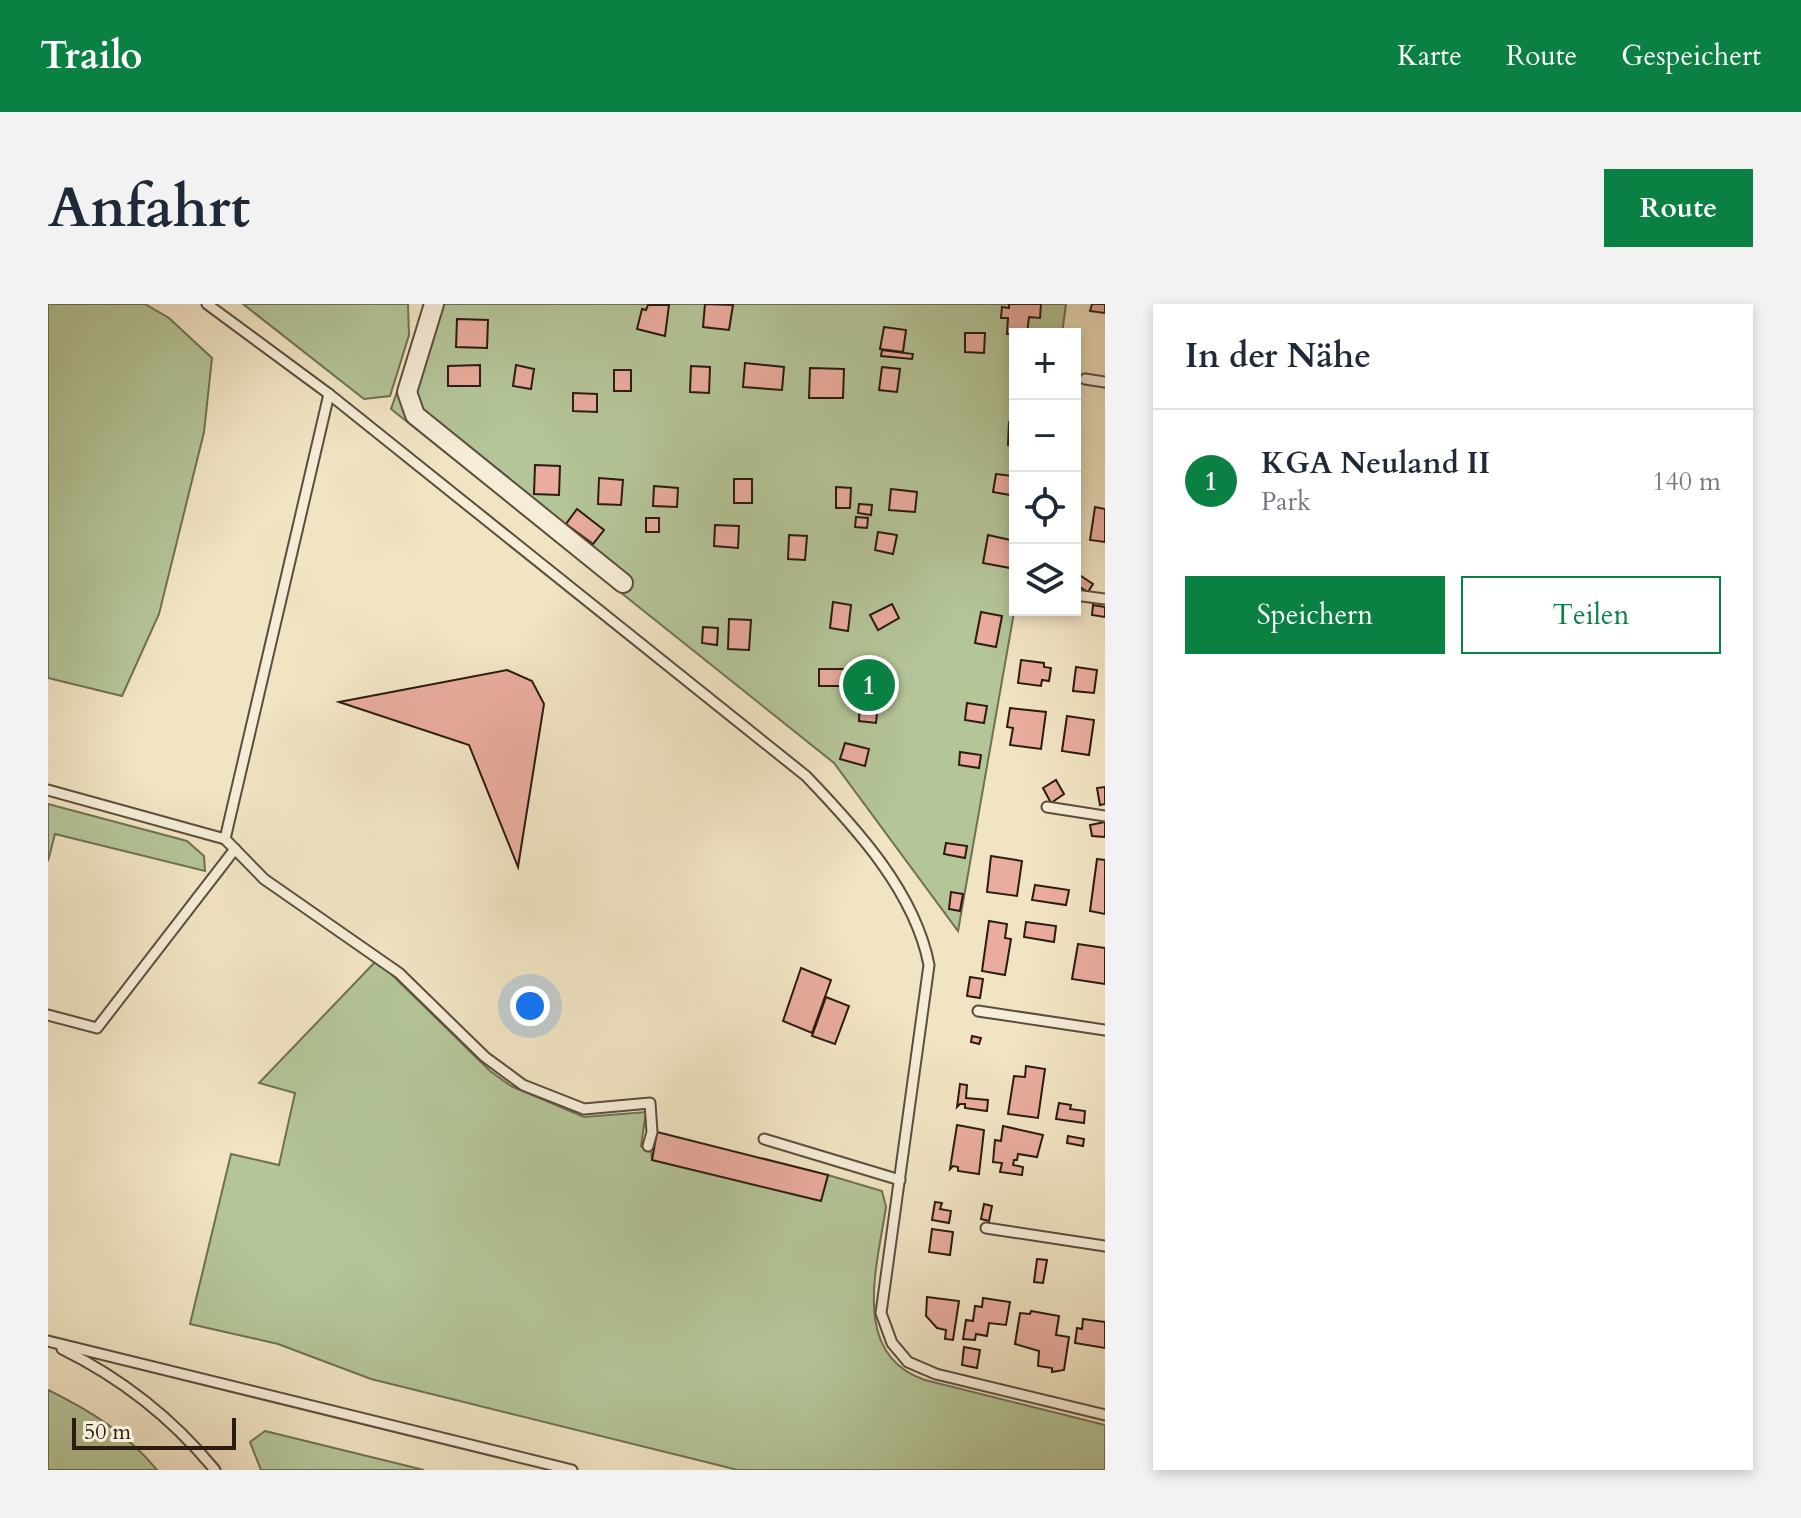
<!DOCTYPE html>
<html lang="de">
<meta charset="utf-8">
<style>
body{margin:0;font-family:Cardo,serif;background:#f2f2f3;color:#1f2937}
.controls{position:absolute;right:24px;top:24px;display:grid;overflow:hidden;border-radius:0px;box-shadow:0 4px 12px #0003}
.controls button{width:72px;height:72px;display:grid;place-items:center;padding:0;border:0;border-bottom:2px solid #e0e1e3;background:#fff;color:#1f2937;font:40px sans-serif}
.scale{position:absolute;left:24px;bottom:20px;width:164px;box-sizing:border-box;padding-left:8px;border:4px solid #2b1b11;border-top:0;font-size:22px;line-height:28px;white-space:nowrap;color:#2b1b11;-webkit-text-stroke:6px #f6edd8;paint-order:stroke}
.you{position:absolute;left:482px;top:702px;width:28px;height:28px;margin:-20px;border:6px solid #fff;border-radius:50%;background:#1a73e8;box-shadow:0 0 0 12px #1a73e833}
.badge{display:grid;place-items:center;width:52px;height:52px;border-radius:50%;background:#0b8043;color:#fff;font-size:26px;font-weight:700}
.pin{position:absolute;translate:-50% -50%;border:4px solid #fff;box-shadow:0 2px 8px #0006}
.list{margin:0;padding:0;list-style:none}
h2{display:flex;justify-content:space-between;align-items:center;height:104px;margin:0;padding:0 32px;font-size:34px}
h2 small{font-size:26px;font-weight:400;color:#747a83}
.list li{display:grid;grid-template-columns:52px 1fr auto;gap:24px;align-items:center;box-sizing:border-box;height:144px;padding:0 32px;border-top:2px solid #e0e1e3}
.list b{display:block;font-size:30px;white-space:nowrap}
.list p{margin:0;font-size:26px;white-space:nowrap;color:#747a83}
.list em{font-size:26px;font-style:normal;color:#747a83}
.actions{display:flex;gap:16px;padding:24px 32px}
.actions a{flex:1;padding:18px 0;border:2px solid #0b8043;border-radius:0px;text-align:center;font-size:28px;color:#0b8043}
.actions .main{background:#0b8043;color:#fff}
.icon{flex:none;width:44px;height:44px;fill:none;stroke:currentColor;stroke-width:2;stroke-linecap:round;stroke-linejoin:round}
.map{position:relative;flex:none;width:1057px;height:1166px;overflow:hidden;border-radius:0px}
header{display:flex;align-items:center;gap:48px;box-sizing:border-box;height:112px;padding:0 40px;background:#0b8043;color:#fff}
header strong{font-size:38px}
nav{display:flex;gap:44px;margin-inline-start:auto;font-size:28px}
.intro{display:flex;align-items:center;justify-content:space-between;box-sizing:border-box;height:192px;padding:0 48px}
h1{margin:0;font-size:56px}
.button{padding:20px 36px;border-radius:0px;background:#0b8043;color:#fff;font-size:28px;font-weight:700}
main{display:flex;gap:48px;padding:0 48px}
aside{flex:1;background:#fff;border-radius:0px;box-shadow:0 4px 12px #0003}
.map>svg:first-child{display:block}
.green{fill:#b4c598;stroke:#707054;stroke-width:2}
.building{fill:#e9ac9e;stroke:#2b1b11;stroke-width:2}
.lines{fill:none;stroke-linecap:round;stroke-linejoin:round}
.lane-casing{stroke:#5c4d3e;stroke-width:13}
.street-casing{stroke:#5c4d3e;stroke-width:22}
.lane{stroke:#f6edd8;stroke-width:9}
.street{stroke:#f6edd8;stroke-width:18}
</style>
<header>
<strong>Trailo</strong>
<nav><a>Karte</a><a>Route</a><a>Gespeichert</a></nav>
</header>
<div class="intro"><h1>Anfahrt</h1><a class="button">Route</a></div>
<main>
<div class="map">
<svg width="1057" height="1166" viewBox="0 0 1057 1166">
<rect width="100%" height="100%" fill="#f1e4c3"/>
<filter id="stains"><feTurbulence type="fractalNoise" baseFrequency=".0025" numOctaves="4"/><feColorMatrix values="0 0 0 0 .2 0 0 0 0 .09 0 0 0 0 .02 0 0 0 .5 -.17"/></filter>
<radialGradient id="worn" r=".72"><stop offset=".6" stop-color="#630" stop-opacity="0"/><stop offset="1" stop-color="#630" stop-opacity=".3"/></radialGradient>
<!-- green -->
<g class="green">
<polygon points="0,0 97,0 121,14 164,54 156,128 111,310 74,392 0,374"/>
<polygon points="195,0 360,0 361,31 342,92 316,95"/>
<polygon points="380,0 1018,0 1014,30 967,30 967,303 910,627 786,459 343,105"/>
<polygon points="0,500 139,537 156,552 157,567 7,530 0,557"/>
<path d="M329,656L442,767L463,782L536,813L598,808L593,842L603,846L604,856L773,896L780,871L834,887L838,903C829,963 802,1051 877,1076L1057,1121V1166H690L323,1075L230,1040L142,1020L183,850L231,861L247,789L211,779Z"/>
<path d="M0,1086C41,1106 80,1130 109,1166H0Z"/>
<polygon points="217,1127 376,1166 213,1166 202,1138"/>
</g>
<!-- building -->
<g class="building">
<polygon points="657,0 685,1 681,26 655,23"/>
<polygon points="961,0 993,0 992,14 981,13 979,30 959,30 960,14 953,14 954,3 961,4"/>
<polygon points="1044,0 1057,0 1057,9 1042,7"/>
<polygon points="600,1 621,1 617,32 589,25 594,5 598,6"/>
<polygon points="409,15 440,16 439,44 408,43"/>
<polygon points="836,23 858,26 855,48 832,45"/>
<polygon points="917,29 937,29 936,49 917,48"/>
<polygon points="834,46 865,50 864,55 833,52"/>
<polygon points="697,59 736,63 734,86 695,83"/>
<polygon points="432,61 432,82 400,82 400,62"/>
<polygon points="468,61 486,65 483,85 465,82"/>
<polygon points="643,62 662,63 661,89 642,88"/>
<polygon points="834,63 852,65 849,88 831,86"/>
<polygon points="762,64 796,65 795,94 761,94"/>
<rect x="566" y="66" width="17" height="21"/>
<polygon points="525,89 549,90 549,108 525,107"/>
<polygon points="961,118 967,118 967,142 960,141"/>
<polygon points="487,161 512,162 511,191 486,190"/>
<polygon points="948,170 965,172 962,191 945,188"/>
<polygon points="551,174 575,176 573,201 550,200"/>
<rect x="686" y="175" width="18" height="24"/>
<polygon points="606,182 630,184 629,203 605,202"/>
<polygon points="788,183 803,184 802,204 788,204"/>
<polygon points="843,185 869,188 867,208 841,206"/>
<polygon points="811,200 824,201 823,211 810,209"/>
<polygon points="1047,203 1057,205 1057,238 1042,236"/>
<polygon points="529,205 556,226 545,240 518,220"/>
<polygon points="808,213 820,214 819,224 807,223"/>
<rect x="598" y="214" width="13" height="14"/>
<polygon points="667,221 691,222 690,244 666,242"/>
<polygon points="830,228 849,231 845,250 827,246"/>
<polygon points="741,231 759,232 757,256 740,255"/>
<polygon points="940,231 967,237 962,264 935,259"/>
<polygon points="1030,270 1045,280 1040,288 1027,280"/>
<polygon points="785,298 803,301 800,327 782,324"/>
<polygon points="844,300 851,314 830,326 822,311"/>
<polygon points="1045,301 1057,303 1057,313 1044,311"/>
<polygon points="933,308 954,312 948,343 927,339"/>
<polygon points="681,315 703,316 701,346 680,345"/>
<polygon points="655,323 670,324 669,341 654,339"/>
<polygon points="973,356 996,359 996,363 1003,364 1001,377 994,376 993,382 970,379"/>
<polygon points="1028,363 1049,366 1046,389 1025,387"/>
<rect x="771" y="365" width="28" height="17"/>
<polygon points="459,366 484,377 496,400 470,563 421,441 291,398"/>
<polygon points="812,397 830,398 828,419 811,417"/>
<polygon points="919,399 939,402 936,419 917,416"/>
<polygon points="962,404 998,408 993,445 962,441 965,424 959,423"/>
<polygon points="1019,412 1046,416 1041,451 1014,447"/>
<polygon points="797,439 821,445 817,462 792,455"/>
<polygon points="912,448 933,451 931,464 911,461"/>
<polygon points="1008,476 1016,490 1003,499 995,484"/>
<polygon points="1057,483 1057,500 1052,501 1049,484"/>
<polygon points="1057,518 1057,533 1044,532 1042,521"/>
<polygon points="898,539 919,542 917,554 896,550"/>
<polygon points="943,552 974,557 969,592 939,588"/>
<polygon points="1049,555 1057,556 1057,610 1042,607"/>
<polygon points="987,581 1021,586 1018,601 984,596"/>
<polygon points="903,588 915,590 912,607 901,605"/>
<polygon points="941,617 959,620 957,634 963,635 957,671 934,667"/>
<polygon points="978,618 1008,622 1006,638 976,633"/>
<polygon points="1030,640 1057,644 1057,680 1024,675"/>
<polygon points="753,664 783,676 764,729 735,717"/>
<polygon points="922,673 935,675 932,694 919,692"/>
<polygon points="778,693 801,702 787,740 764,732"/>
<polygon points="924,732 933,734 931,740 923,738"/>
<polygon points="978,762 997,765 990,814 960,810 966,772 977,773"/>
<polygon points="912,780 919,781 918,794 940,796 939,807 917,804 917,800 912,800 909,803"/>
<polygon points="1011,799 1023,801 1022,805 1037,807 1036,819 1008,815"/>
<polygon points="909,821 936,826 931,870 910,867 910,863 905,862 902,865"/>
<polygon points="955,822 995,831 989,853 970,850 969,856 966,856 965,861 975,863 974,871 952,868 954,859 945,858 947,836 953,837"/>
<polygon points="609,828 780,871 773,897 604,856"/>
<polygon points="1020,832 1036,835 1035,842 1019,839"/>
<polygon points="887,898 894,899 892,905 903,907 901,919 884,916"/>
<polygon points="936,900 944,902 941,917 933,915"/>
<polygon points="884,925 905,928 902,951 881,948"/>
<polygon points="989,955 999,956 995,979 986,978"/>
<polygon points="879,993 911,997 905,1036 897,1035 898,1026 889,1024 878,1012"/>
<polygon points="935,994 962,998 958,1021 941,1019 939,1032 928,1030 927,1036 915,1035 918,1016 925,1017 927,1002 934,1003"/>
<polygon points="983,1007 1011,1012 1008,1031 1021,1033 1016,1066 1004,1068 1004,1064 990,1062 991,1047 967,1040 972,1009 982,1010"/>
<polygon points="1035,1015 1057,1018 1057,1044 1027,1039 1029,1024 1034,1025"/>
<polygon points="916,1043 932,1046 929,1064 914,1061"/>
</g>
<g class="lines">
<!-- lane casing -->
<g class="lane-casing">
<g id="lane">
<path d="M159,0L281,90L758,472C808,524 867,588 881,661L833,1009L844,1039L860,1058L888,1070L1057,1111"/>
<polyline points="1037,75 1057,78"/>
<polyline points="1027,291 1057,295"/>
<polyline points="0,486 177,535 281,90"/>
<polyline points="999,503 1057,512"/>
<polyline points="177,535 216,575 351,669 437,753 475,781 536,805 602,799 604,828 600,842"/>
<polyline points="930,707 1057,726"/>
<polyline points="0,711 49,724 187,545"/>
<polyline points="716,835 852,876"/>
<polyline points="938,924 1057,942"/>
<polyline points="0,1037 524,1166"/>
<path d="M14,1045C73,1074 125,1115 167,1166"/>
</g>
</g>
<!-- street casing -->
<g class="street-casing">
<polyline id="street" points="386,0 359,88 367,111 575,279"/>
</g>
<!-- lane -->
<use href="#lane" class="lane"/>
<!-- street -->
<use href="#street" class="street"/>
</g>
<rect width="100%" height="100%" filter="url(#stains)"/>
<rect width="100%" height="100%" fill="url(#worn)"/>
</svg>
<div class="controls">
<button>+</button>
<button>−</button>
<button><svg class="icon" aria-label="locate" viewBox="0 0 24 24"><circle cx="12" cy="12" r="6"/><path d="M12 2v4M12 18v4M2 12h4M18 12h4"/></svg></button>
<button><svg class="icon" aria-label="layers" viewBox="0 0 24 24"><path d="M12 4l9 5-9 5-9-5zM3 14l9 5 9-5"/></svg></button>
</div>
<div class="scale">50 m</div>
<div class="you"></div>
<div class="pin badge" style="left:821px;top:381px">1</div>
</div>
<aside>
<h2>In der Nähe<small></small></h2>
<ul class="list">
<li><span class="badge">1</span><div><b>KGA Neuland II</b><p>Park</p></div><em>140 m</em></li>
</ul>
<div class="actions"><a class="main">Speichern</a><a>Teilen</a></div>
</aside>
</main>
